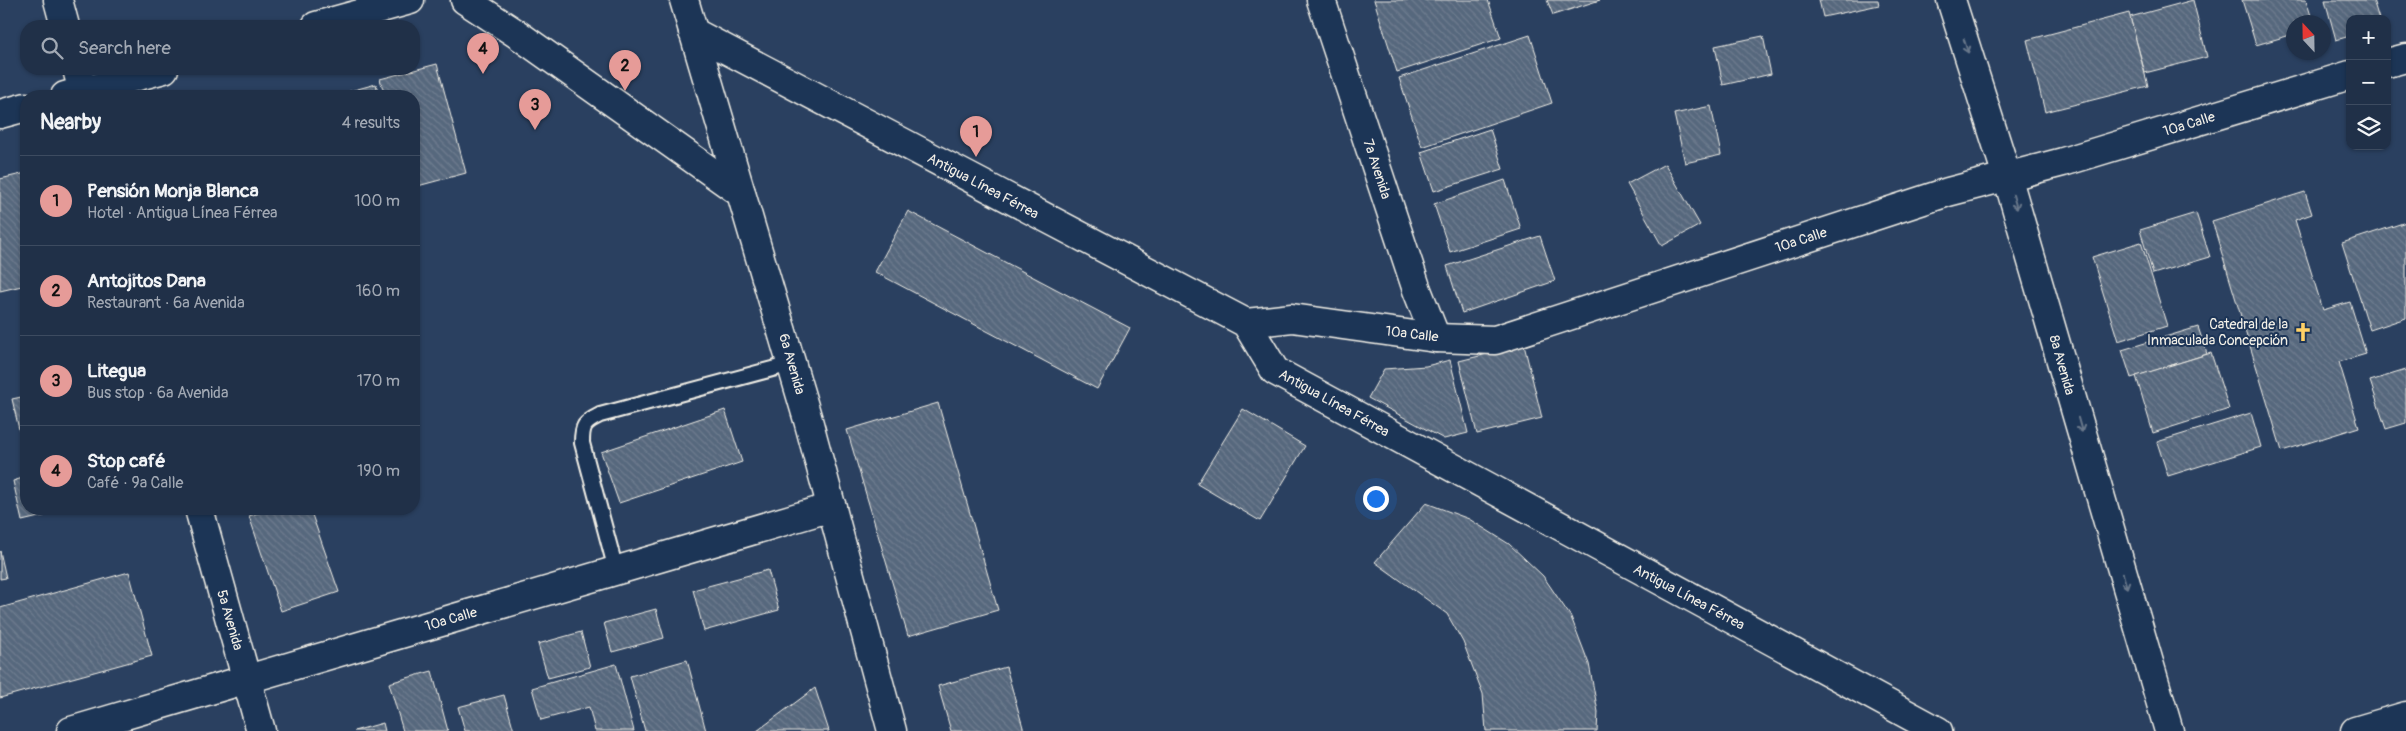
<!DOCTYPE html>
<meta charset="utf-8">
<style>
body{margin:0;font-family:Pangolin,sans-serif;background:#28384f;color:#f1f3f6}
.controls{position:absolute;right:15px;top:15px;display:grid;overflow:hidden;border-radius:10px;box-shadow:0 1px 4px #0004}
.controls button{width:45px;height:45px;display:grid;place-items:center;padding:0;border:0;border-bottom:1px solid #3d4b60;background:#203048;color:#f1f3f6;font:25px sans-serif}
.compass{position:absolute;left:2286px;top:15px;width:45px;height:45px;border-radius:50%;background:#203048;box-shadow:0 1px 4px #0004;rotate:338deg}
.you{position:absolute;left:1375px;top:498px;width:18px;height:18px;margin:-12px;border:4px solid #fff;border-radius:50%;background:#1a73e8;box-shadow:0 0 0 8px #1a73e833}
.badge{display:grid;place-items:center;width:32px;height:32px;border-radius:50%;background:#e69b98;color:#111;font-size:16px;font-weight:700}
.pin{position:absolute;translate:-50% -41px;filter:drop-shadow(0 1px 2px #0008)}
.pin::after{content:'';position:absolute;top:26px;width:18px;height:15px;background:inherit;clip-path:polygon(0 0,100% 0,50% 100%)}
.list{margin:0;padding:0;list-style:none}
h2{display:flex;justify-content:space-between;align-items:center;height:65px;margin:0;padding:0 20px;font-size:21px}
h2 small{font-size:16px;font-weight:400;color:#a2a9b4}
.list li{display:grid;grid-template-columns:32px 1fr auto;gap:15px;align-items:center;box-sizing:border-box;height:90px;padding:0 20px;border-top:1px solid #3d4b60}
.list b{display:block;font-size:19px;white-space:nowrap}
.list p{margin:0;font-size:16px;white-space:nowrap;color:#a2a9b4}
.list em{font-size:16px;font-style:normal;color:#a2a9b4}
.icon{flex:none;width:28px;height:28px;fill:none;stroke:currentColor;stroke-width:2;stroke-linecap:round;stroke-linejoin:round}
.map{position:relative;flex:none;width:2406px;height:731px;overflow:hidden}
.search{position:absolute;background:#203048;box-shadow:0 1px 4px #0004;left:20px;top:20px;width:400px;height:55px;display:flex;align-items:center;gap:12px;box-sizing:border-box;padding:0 18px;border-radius:20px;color:#a2a9b4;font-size:19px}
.panel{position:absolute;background:#203048;box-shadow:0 1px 4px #0004;left:20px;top:90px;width:400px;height:425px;border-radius:20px}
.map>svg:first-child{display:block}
.building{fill:url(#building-back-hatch);stroke:#f4f1e8}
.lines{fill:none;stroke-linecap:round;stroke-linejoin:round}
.service-casing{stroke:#f4f1e8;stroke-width:18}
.minor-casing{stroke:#f4f1e8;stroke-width:31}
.tertiary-casing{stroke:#f4f1e8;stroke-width:31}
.secondary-casing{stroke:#f4f1e8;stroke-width:31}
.service{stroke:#1d3557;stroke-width:14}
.minor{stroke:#1d3557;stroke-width:28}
.tertiary{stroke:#1d3557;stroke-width:28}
.secondary{stroke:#1d3557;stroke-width:28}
.oneway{stroke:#68778a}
.labels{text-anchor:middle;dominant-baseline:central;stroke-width:4;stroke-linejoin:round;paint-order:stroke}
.street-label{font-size:14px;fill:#f4f1e8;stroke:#1d3557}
.poi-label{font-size:14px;fill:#f4f1e8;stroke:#1d3557;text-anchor:end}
</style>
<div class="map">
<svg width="2406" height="731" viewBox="0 0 2406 731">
<defs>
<pattern id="building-back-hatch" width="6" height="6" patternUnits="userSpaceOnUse" patternTransform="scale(1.25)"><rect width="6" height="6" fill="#56677d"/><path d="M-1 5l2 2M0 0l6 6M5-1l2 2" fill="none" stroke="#6f7d8f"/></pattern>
</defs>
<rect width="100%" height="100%" fill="#2a4060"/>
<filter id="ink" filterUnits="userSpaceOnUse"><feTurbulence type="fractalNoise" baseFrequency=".02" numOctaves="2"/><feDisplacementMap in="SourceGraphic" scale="10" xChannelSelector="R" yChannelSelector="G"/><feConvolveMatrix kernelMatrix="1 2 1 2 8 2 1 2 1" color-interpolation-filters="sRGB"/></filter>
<g filter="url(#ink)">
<!-- building -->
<g class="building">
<polygon points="1374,0 1488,0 1501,38 1397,72"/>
<polygon points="1547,0 1600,0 1553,15"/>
<polygon points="1819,0 1878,0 1879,5 1823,17"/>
<polygon points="2193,0 2207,57 2145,73 2130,17"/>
<polygon points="2242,0 2306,0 2313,22 2294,22 2294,34 2256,45"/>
<polygon points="2325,0 2373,0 2379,19 2350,19 2350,36 2336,40"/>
<polygon points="2129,13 2148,86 2045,112 2027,40"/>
<polygon points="1530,35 1552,103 1422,147 1399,78"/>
<polygon points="1763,36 1771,74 1723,85 1715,46"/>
<polygon points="437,64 466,173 414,187 414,96 385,96 380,79"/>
<polygon points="376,84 379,96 332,96"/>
<polygon points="1711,106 1721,155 1685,163 1674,114"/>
<polygon points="1490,129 1503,169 1434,191 1421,152"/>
<polygon points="1665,164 1700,225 1662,246 1627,184"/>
<polygon points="26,173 26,285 0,291 0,179"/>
<polygon points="1505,180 1521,229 1450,252 1434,204"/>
<polygon points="2305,192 2312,214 2295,220 2323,310 2350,302 2366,354 2339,362 2359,427 2282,451 2212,221"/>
<polygon points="908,211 1130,328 1097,389 875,272"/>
<polygon points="2196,213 2210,257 2153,274 2140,230"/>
<polygon points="2406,222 2406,318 2370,330 2342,243"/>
<polygon points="1540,236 1555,281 1462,313 1447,266"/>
<polygon points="2141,242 2167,326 2118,341 2092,257"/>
<polygon points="2198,327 2207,354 2131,378 2122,350"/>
<polygon points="1524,345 1542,418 1477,434 1459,361"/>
<polygon points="2211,353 2229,409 2153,433 2136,376"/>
<polygon points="1450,360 1468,433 1444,439 1368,398 1384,369 1426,366"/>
<polygon points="2406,370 2406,423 2386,429 2370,381"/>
<polygon points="26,396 26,460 12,399"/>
<polygon points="938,403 998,610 908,636 847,430"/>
<polygon points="1243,409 1305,446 1260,521 1197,484"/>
<polygon points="725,410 742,462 619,503 601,452"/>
<polygon points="2251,413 2261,447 2168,476 2157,442"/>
<polygon points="26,477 26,509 73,509 22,521 13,481"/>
<polygon points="1426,503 1469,519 1509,544 1543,576 1571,617 1589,664 1598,712 1597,731 1486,731 1483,694 1463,642 1447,614 1375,562"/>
<polygon points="270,509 310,509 339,592 281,611 249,516"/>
<polygon points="0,551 6,578 0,579"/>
<polygon points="768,570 779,610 704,631 693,590"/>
<polygon points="129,572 152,656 0,698 0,608"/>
<polygon points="656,609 664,638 612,652 604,623"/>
<polygon points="581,632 590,667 548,678 538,644"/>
<polygon points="687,660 706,731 645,731 630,676"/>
<polygon points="616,664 634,731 595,731 589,707 541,720 532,688"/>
<polygon points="1006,667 1024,731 951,731 938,686"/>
<polygon points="432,671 448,731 403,731 389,683"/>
<polygon points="815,688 829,731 757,731"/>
<polygon points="504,695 514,731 465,731 458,707"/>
<polygon points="383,723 385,731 354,731"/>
</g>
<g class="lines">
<!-- service casing -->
<g class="service-casing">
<path id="service" d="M616,570L582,443C582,425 584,423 600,415L791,364"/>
</g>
<!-- minor casing -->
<g class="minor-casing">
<g id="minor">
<polyline points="465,0 517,34 741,193"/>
<polyline points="684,0 808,420 892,731"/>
<polyline points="1321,0 1417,290 1436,338"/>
<polyline points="693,32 1246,323 1275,371 1938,731"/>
<polyline points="2387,63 2406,58"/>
<polyline points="1246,323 1292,318 1436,338 1495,340 1948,192 2063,162 2350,75"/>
<polyline points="71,731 832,507"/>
</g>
</g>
<!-- tertiary casing -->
<g class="tertiary-casing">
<g id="tertiary">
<polyline points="58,0 65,26"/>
<polyline points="1951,0 2007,176 2169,731"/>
<polyline points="316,26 410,0"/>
<polyline points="77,69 84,96"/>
<polyline points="65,96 164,69"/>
<polyline points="0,114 26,107"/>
<polyline points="199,509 261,731"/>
</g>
</g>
<!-- secondary casing -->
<g class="secondary-casing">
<polyline id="secondary" points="2355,731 2406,716"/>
</g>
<!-- service -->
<use href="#service" class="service"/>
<!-- minor -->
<use href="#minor" class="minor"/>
<!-- tertiary -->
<use href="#tertiary" class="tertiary"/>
<!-- secondary -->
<use href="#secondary" class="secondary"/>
</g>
<!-- one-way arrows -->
<defs><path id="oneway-shaft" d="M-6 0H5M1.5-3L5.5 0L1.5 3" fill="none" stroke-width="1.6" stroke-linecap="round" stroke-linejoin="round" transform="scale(1.25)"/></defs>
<g class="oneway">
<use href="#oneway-shaft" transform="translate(1966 46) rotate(72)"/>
<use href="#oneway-shaft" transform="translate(2015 202) rotate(74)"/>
<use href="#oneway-shaft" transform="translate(2080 425) rotate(74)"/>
<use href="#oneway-shaft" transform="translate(2125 581) rotate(74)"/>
</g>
</g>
<!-- icons -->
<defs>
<g id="church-bare" transform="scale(1.5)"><path d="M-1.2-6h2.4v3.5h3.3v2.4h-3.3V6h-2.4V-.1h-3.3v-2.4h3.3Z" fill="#ffd166" stroke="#1d3557" stroke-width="2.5" paint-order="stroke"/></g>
</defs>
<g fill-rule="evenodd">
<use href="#church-bare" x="2303" y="332"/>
</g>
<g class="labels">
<!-- street labels -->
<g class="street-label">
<text transform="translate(2189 124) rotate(-17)">10a Calle</text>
<text transform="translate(1377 169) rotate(72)">7a Avenida</text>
<text transform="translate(983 186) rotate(28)">Antigua Línea Férrea</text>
<text transform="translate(1801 240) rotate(-18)">10a Calle</text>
<text transform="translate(1412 334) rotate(7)">10a Calle</text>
<text transform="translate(792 364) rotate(74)">6a Avenida</text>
<text transform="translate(2062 365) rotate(74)">8a Avenida</text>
<text transform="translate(1334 403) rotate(29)">Antigua Línea Férrea</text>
<text transform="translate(1689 597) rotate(28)">Antigua Línea Férrea</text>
<text transform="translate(451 619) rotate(-16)">10a Calle</text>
<text transform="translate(230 620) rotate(74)">5a Avenida</text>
</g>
<!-- poi labels -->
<g class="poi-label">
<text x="2288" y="324">Catedral de la<tspan x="2288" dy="16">Inmaculada Concepción</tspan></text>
</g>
</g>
</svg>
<div class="controls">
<button>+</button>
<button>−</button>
<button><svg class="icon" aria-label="layers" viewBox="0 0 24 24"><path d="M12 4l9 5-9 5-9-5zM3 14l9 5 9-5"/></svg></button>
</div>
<svg class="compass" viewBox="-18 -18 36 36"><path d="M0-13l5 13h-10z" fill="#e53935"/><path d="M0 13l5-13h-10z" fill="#a2a9b4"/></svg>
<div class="you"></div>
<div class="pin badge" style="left:976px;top:157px">1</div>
<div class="pin badge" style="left:625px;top:91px">2</div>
<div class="pin badge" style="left:535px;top:130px">3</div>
<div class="pin badge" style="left:483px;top:74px">4</div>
<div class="search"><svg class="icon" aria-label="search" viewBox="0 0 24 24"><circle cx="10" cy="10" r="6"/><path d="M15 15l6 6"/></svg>Search here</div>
<section class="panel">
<h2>Nearby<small>4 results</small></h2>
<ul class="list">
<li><span class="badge">1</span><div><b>Pensión Monja Blanca</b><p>Hotel · Antigua Línea Férrea</p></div><em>100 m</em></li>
<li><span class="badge">2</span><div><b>Antojitos Dana</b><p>Restaurant · 6a Avenida</p></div><em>160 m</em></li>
<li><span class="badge">3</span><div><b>Litegua</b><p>Bus stop · 6a Avenida</p></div><em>170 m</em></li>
<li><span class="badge">4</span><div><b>Stop café</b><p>Café · 9a Calle</p></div><em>190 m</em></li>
</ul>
</section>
</div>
